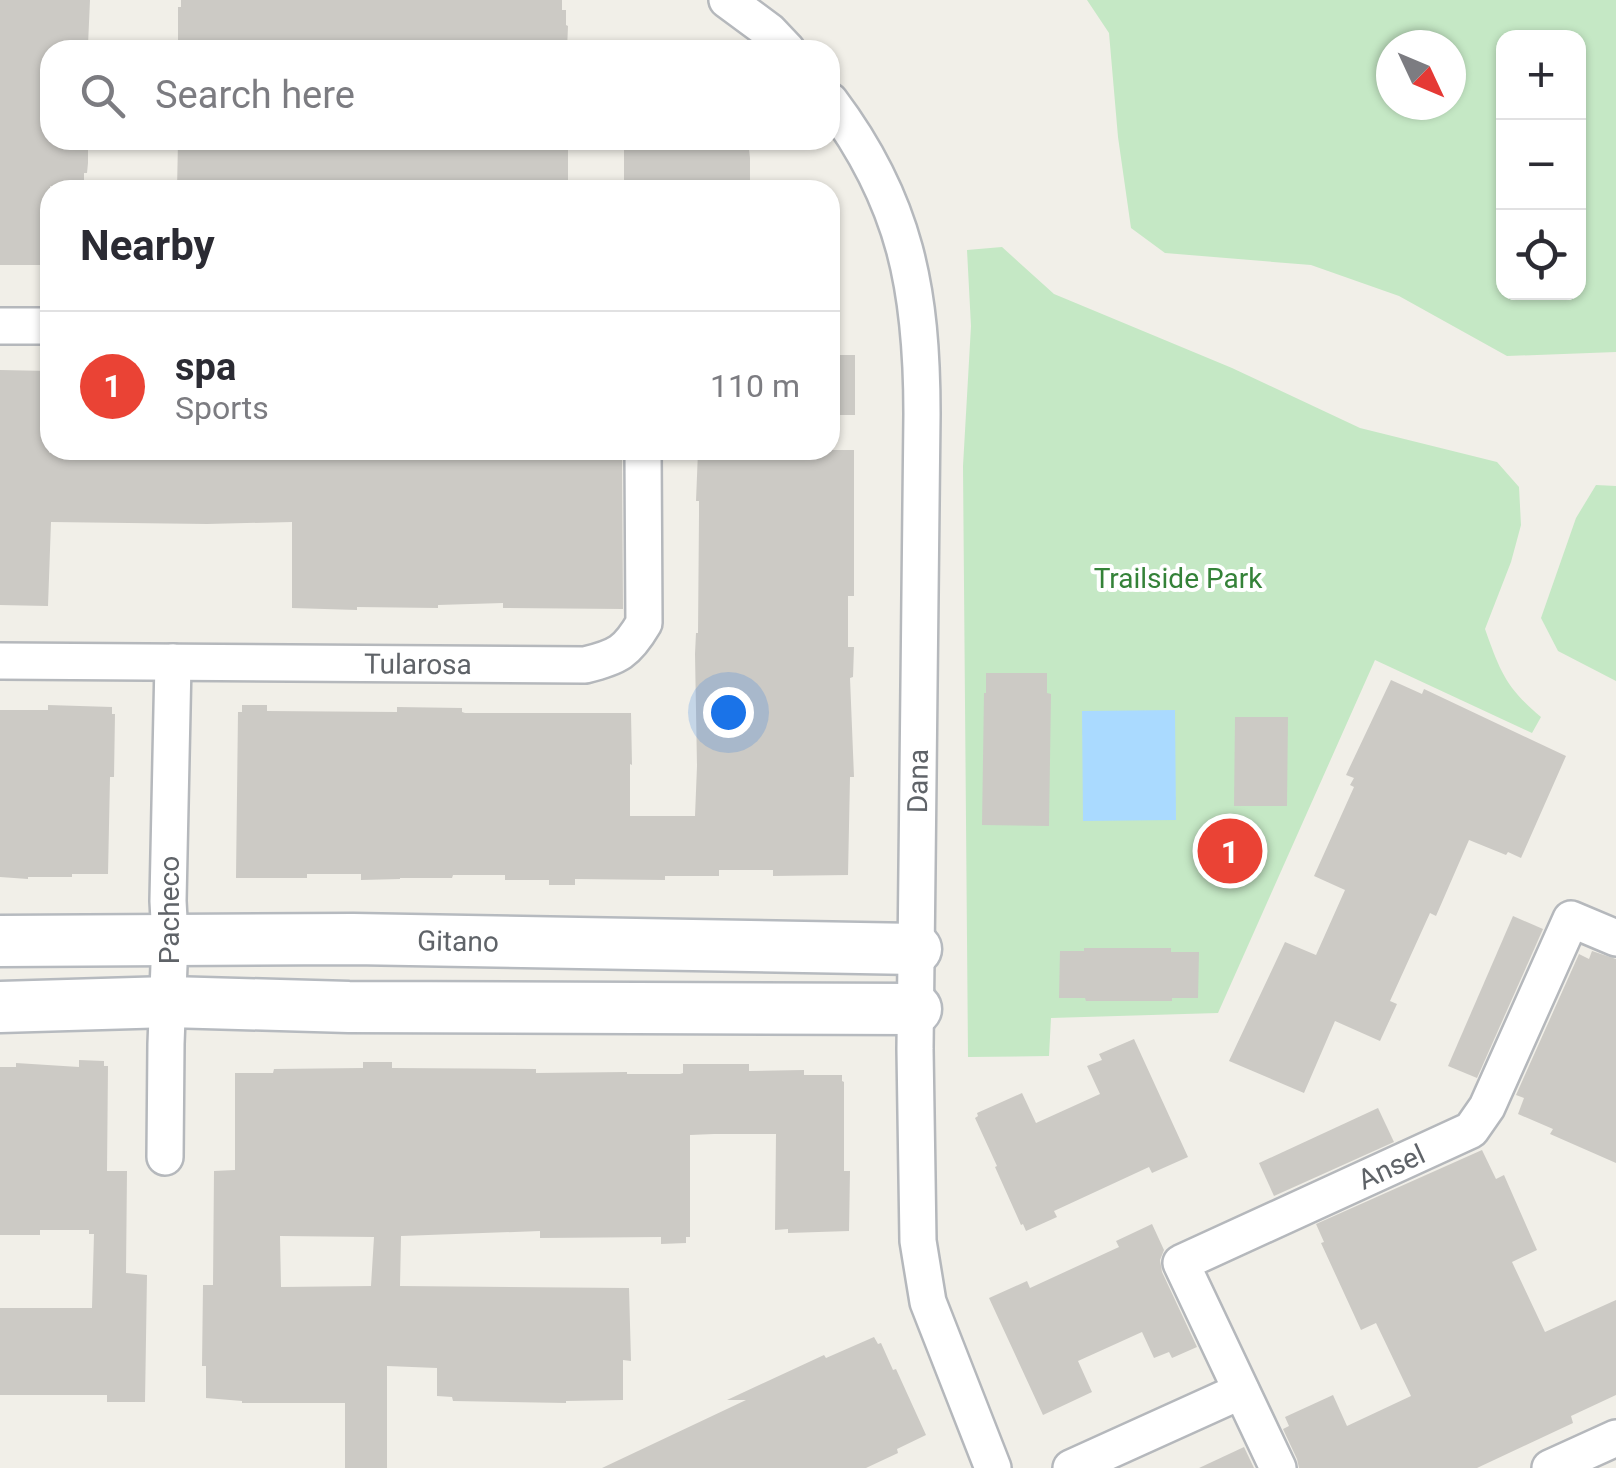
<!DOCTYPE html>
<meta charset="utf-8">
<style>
body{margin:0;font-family:Roboto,sans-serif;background:#f2f2f3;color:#2b2b33}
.controls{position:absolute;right:30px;top:30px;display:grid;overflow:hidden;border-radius:20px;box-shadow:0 2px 8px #0004}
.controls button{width:90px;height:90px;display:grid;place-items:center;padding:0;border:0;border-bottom:2px solid #e1e1e2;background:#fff;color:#2b2b33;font:50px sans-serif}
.compass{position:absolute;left:1376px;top:30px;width:90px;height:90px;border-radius:50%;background:#fff;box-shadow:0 2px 8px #0004;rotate:134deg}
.you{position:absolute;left:728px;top:712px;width:35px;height:35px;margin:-25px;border:8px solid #fff;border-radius:50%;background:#1a73e8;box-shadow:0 0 0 15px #1a73e833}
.badge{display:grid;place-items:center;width:65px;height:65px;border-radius:50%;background:#ea4335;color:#fff;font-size:32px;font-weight:700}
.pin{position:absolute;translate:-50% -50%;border:5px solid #fff;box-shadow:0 2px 10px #0006}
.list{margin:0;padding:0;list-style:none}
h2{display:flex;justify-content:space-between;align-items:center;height:130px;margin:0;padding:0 40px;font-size:42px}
h2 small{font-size:32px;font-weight:400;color:#7c7c81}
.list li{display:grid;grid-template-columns:65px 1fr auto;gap:30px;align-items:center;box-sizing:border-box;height:150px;padding:0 40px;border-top:2px solid #e1e1e2}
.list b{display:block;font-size:38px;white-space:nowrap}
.list p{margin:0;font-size:32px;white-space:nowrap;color:#7c7c81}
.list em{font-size:32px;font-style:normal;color:#7c7c81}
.icon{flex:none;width:55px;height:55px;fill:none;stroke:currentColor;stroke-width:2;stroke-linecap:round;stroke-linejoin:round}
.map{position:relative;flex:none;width:1616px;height:1468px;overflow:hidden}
.search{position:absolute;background:#fff;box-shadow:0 2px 8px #0004;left:40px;top:40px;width:800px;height:110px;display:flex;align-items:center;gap:25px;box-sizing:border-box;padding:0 35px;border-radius:30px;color:#7c7c81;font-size:38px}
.panel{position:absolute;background:#fff;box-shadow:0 2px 8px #0004;left:40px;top:180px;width:800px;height:280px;border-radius:30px}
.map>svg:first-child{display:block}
.green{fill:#c5e8c5;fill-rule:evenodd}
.water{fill:#aadaff}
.building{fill:#cccac5;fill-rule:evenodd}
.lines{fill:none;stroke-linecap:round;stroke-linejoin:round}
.street-casing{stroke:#b5b8bc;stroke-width:40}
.secondary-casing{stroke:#b6babf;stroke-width:55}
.street{stroke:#fff;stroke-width:35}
.secondary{stroke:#fff;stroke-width:50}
.labels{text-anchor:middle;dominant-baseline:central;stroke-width:8;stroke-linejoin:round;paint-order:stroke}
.park-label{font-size:28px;fill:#348238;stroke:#fff}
.street-label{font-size:28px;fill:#5f6368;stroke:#fff}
</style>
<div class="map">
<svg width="1616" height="1468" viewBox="0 0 1616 1468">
<rect width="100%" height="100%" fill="#f1efe8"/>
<!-- green -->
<g class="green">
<path d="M1087,0H1616V352L1507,356L1399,296L1311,265L1165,253L1131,228L1118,137L1109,33ZM1504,38H1578V292H1504ZM1451,45V105H1391V45Z"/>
<path d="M1002,247L1054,294L1232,368L1360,428L1497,462L1519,487L1521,525L1511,562L1485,629C1500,671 1506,688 1541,717L1532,733L1375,660L1218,1013L1051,1018L1049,1056L968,1057L963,466L971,326L967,250Z"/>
<polygon points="1596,485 1616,486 1616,681 1558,651 1541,618 1576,518"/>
</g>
<!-- water -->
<polygon class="water" points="1175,710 1176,820 1083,821 1082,711"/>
<!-- building -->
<g class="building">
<polygon points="0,0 90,0 88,45 59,45 57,50 50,50 50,140 88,140 88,163 87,173 84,173 84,187 50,186 50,261 46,261 46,265 0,265"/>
<polygon points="181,0 562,0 562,10 566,10 566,25 568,26 567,50 178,50 178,7 181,7"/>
<polygon points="533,140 565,142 565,150 568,150 568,190 501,190 501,188 299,190 299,188 241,187 241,190 177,190 178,141 339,141 339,143 372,144 402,143 402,141"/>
<polygon points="624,140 746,140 745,149 749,149 750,158 750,190 624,190"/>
<rect x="830" y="355" width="25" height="60"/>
<polygon points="0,370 50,371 49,453 244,455 244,458 292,457 292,453 346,453 346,455 474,457 474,450 528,450 528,452 613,453 613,456 622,456 623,609 503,608 503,603 438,605 438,608 357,607 357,610 292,608 292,522 207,524 51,522 48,606 0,605"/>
<polygon points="710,450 854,450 854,596 848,596 848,647 854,647 853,677 850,678 854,777 850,777 848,875 773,876 773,870 719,870 719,876 665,876 665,880 575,879 575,885 549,885 549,880 505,880 505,875 453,875 452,878 400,878 400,879 361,880 361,874 307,874 307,878 236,878 238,712 242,712 242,705 267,705 267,711 397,712 397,707 462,708 462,712 465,713 631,713 632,765 630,764 630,816 695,816 697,766 695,654 696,633 698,633 699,515 699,501 696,501 698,451"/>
<polygon points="986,673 1047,673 1047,693 1051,694 1049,826 982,825 984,693 986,693"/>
<polygon points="1391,680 1422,694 1424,689 1566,756 1521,858 1508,852 1506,855 1469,840 1436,916 1430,913 1390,1001 1397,1004 1380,1041 1335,1021 1304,1093 1229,1061 1285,942 1316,955 1345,890 1314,876 1354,787 1350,785 1354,778 1346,775"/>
<polygon points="48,705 112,707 112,714 115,714 114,777 110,777 108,874 72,874 72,877 28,877 28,879 0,877 0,710 48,710"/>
<polygon points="1235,717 1288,717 1287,806 1234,806"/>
<polygon points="1513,916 1543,929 1477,1078 1448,1066"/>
<polygon points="1084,948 1171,948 1171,952 1199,952 1198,998 1172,998 1172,1001 1086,1001 1085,998 1059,998 1060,951 1084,951"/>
<polygon points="1592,951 1616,959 1616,1163 1550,1134 1553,1129 1518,1114 1524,1098 1516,1095 1579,954 1589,959"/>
<polygon points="1134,1039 1188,1157 1152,1173 1149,1167 1054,1211 1057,1217 1026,1231 1023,1224 1021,1225 995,1167 997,1166 975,1118 978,1116 977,1113 1022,1093 1036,1123 1100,1094 1087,1066 1102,1060 1099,1054"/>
<polygon points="79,1060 104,1061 104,1066 108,1066 107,1171 127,1171 126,1273 147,1275 145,1402 107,1402 107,1395 0,1395 0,1308 92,1308 94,1234 89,1234 89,1230 40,1230 40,1235 0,1235 0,1067 16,1067 16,1063 79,1067"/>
<path d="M363,1062H392V1068L536,1069V1073L627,1072V1074H680L683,1073V1064H749V1071L804,1070V1075H842V1081L844,1082V1171H850L849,1231L788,1233V1229L775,1230L776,1134H714L690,1135V1237H686V1243L661,1244V1237L540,1238V1231L401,1236L400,1286L629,1288L631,1361L623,1360V1400L566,1401V1403L453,1401L452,1397L437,1396V1368L387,1366V1468H345V1403H242V1401L206,1398V1366H202L203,1285H213L214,1171L235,1170V1073H273L274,1069L363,1068ZM280,1236L374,1237L371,1286L281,1287Z"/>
<polygon points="1378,1108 1394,1142 1274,1196 1259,1163"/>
<polygon points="1482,1150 1496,1179 1504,1175 1537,1250 1512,1262 1545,1332 1616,1300 1616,1395 1571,1416 1573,1423 1477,1468 1299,1468 1297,1459 1283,1429 1289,1426 1285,1417 1333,1395 1347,1426 1411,1396 1376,1323 1361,1330 1321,1243 1324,1242 1316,1224"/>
<polygon points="1152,1224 1164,1250 1160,1260 1162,1272 1197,1347 1172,1358 1169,1352 1154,1358 1142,1332 1078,1361 1092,1392 1043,1415 989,1298 1027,1281 1030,1288 1119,1247 1116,1241"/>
<polygon points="874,1337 878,1344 881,1343 893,1370 896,1369 926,1435 897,1449 898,1453 866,1468 602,1468 746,1400 727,1400 824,1355 826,1358"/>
<polygon points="1244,1447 1254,1468 1199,1468"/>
</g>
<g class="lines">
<!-- street casing -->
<g class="street-casing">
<g id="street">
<polyline points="727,0 769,31 787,50"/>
<path d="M830,101C906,202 922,291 922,414L915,1049L918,1241L928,1302L993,1468"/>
<polyline points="0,326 50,326"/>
<path id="s1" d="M0,661L585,665C618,657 627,652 644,623L643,450"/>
<polyline points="165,1157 166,1044 170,938 168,901 173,662"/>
<polyline points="1071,1468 1241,1391"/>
<path id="s2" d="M1278,1468L1181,1263L1471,1130L1487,1107L1571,919L1616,938"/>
<polyline points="1550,1468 1616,1438"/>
</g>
</g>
<!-- secondary casing -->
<g class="secondary-casing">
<g id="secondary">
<path id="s3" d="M0,941L353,939L916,949"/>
<polyline points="0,1007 169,1002 349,1007 916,1009"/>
</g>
</g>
<!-- street -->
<use href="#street" class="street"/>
<!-- secondary -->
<use href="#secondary" class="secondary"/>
</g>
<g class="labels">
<!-- park labels -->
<g class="park-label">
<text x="1178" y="578">Trailside Park</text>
</g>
<!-- street labels -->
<g class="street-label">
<text stroke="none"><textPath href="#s1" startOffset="418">Tularosa</textPath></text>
<text transform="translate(918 781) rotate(-89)">Dana</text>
<text transform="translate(169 910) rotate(-90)">Pacheco</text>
<text stroke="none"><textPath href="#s3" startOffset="458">Gitano</textPath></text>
<text stroke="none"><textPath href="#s2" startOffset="458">Ansel</textPath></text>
</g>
</g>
</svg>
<div class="controls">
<button>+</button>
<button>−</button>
<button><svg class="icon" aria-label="locate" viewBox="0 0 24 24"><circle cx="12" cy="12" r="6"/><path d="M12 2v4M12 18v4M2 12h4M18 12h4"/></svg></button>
</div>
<svg class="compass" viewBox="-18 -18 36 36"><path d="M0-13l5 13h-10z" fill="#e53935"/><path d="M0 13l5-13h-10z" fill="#7c7c81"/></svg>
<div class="you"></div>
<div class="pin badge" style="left:1230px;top:851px">1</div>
<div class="search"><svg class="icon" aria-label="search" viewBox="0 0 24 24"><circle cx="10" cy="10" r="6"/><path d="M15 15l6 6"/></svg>Search here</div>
<section class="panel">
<h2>Nearby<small></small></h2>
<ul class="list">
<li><span class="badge">1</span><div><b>spa</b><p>Sports</p></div><em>110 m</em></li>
</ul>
</section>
</div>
